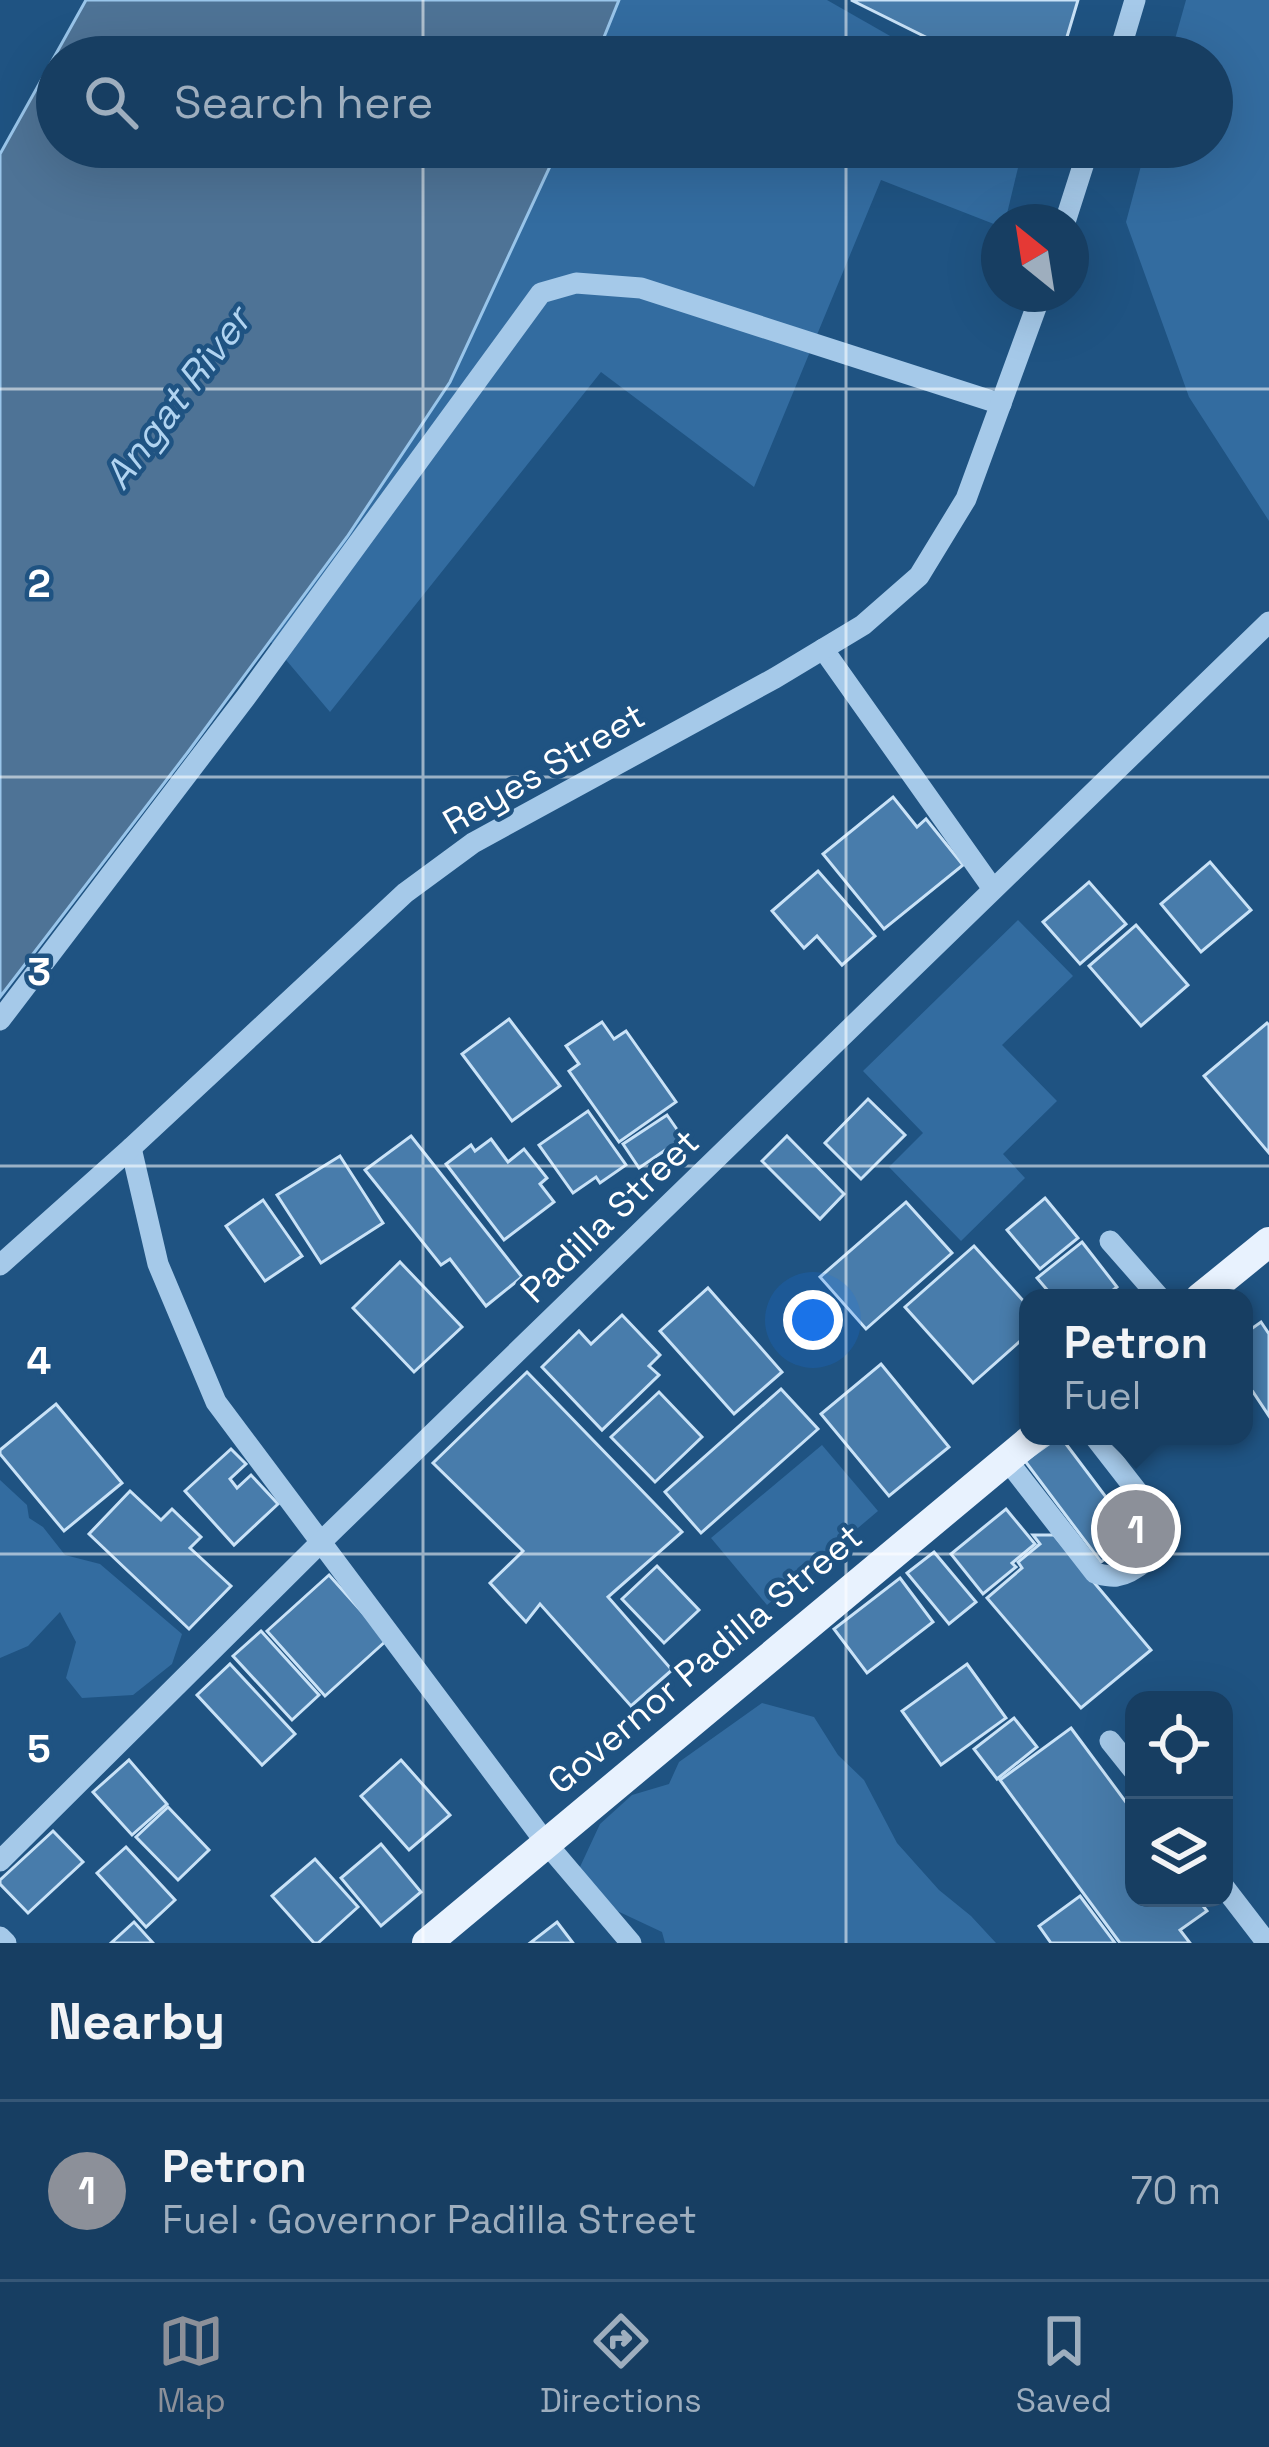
<!DOCTYPE html>
<meta charset="utf-8">
<style>
body{margin:0;font-family:"Space Grotesk",sans-serif;background:#204568;color:#f1f3f6}
.controls{position:absolute;right:36px;bottom:36px;display:grid;overflow:hidden;border-radius:24px;box-shadow:0 12px 48px #0002}
.controls button{width:108px;height:108px;display:grid;place-items:center;padding:0;border:0;border-bottom:3px solid #365777;background:#173e62;color:#f1f3f6;font:60px sans-serif}
.compass{position:absolute;left:981px;top:204px;width:108px;height:108px;border-radius:50%;background:#173e62;box-shadow:0 12px 48px #0002;rotate:330deg}
.you{position:absolute;left:813px;top:1320px;width:42px;height:42px;margin:-30px;border:9px solid #fff;border-radius:50%;background:#1a73e8;box-shadow:0 0 0 18px #1a73e833}
.badge{display:grid;place-items:center;width:78px;height:78px;border-radius:50%;background:#8c9099;color:#fff;font-size:39px;font-weight:700}
.pin{position:absolute;translate:-50% -50%;border:6px solid #fff;box-shadow:0 3px 12px #0006}
.popup{position:absolute;left:1019px;top:1289px;width:234px;height:156px;box-sizing:border-box;display:grid;place-content:center;border-radius:24px;background:#173e62;filter:drop-shadow(0 3px 9px #0005);font-size:39px;white-space:nowrap;color:#9eaebe}
.popup b{font-size:45px;color:#f1f3f6}
.popup::after{content:'';position:absolute;left:50%;top:100%;margin-left:-24px;border:24px solid transparent;border-top-color:#173e62}
.list{margin:0;padding:0;list-style:none}
h2{display:flex;justify-content:space-between;align-items:center;height:156px;margin:0;padding:0 48px;font-size:51px}
h2 small{font-size:39px;font-weight:400;color:#9eaebe}
.list li{display:grid;grid-template-columns:78px 1fr auto;gap:36px;align-items:center;box-sizing:border-box;height:180px;padding:0 48px;border-top:3px solid #365777}
.list b{display:block;font-size:45px;white-space:nowrap}
.list p{margin:0;font-size:39px;white-space:nowrap;color:#9eaebe}
.list em{font-size:39px;font-style:normal;color:#9eaebe}
.icon{flex:none;width:66px;height:66px;fill:none;stroke:currentColor;stroke-width:2;stroke-linecap:round;stroke-linejoin:round}
.map{position:relative;flex:none;width:1269px;height:1943px;overflow:hidden}
.search{position:absolute;background:#173e62;box-shadow:0 12px 48px #0002;left:36px;right:36px;top:36px;height:132px;display:flex;align-items:center;gap:30px;box-sizing:border-box;padding:0 42px;border-radius:66px;color:#9eaebe;font-size:45px}
.sheet{height:336px;background:#173e62}
nav{display:flex;justify-content:space-around;align-items:center;box-sizing:border-box;height:168px;border-top:3px solid #365777;background:#173e62;font-size:33px;color:#9eaebe}
nav a{display:grid;justify-items:center;gap:6px}
nav .on{color:#8c9099}
.map>svg:first-child{display:block}
.green{fill:#336ca0}
.water{fill:#4e7396;stroke:#99c5ea;stroke-width:3}
.building{fill:#487cab;stroke:#c9e2f7;stroke-width:3}
.lines{fill:none;stroke-linecap:round;stroke-linejoin:round}
.minor{stroke:#a5c9e9;stroke-width:21}
.major{stroke:#e8f2fe;stroke-width:30}
.grid{fill:none;stroke:#fff;stroke-width:3;stroke-opacity:0.55}
.labels{text-anchor:middle;dominant-baseline:central;stroke-width:9;stroke-linejoin:round;paint-order:stroke}
.street-label{font-size:36px;fill:#fff;stroke:#1f5382}
.water-label{font-size:39px;font-style:italic;fill:#b0d3f0;stroke:#1f5382}
.grid-label{font-size:39px;text-anchor:middle;font-weight:bold;fill:#fff;stroke:#1f5382;stroke-width:9;stroke-linejoin:round;paint-order:stroke}
</style>
<div class="map">
<svg width="1269" height="1943" viewBox="0 0 1269 1943">
<rect width="100%" height="100%" fill="#1f5382"/>
<!-- green -->
<g class="green">
<polygon points="619,0 827,0 927,57 596,57"/>
<polygon points="1186,0 1269,0 1269,521 1189,397 1126,222 1146,147 1212,147 1212,57 1170,57"/>
<polygon points="559,147 1023,147 1005,222 999,222 999,226 881,180 754,487 601,372 330,712 270,641 347,537 450,382"/>
<polygon points="1018,920 1073,976 1002,1045 1057,1101 1003,1154 1025,1178 961,1241 889,1167 923,1133 863,1071"/>
<polygon points="822,1445 878,1511 767,1605 711,1538"/>
<polygon points="0,1480 27,1505 29,1518 43,1527 65,1555 100,1564 182,1634 172,1664 133,1695 82,1698 66,1678 76,1642 60,1612 28,1646 0,1658"/>
<polygon points="762,1703 814,1717 838,1755 864,1780 897,1843 939,1890 971,1916 996,1943 665,1943 662,1932 613,1909 579,1869 600,1824 632,1795 669,1784 679,1762"/>
</g>
<!-- water -->
<polygon class="water" points="86,0 619,0 596,57 57,57 57,147 559,147 450,382 347,537 188,752 0,997 0,154"/>
<!-- building -->
<g class="building">
<polygon points="851,0 1078,0 1061,57 966,57"/>
<polygon points="893,797 917,827 926,819 963,865 884,929 823,854"/>
<polygon points="1210,862 1251,910 1201,952 1161,904"/>
<polygon points="818,871 875,936 842,965 817,936 804,948 772,911"/>
<polygon points="1089,882 1126,924 1080,964 1043,922"/>
<polygon points="1136,925 1188,985 1141,1026 1089,966"/>
<polygon points="509,1019 560,1086 512,1121 462,1054"/>
<polygon points="602,1022 614,1039 626,1031 676,1102 619,1142 569,1071 579,1064 566,1046"/>
<polygon points="1267,1023 1269,1025 1269,1153 1204,1076"/>
<polygon points="868,1099 905,1135 861,1179 825,1143"/>
<polygon points="588,1111 626,1165 600,1183 596,1177 573,1193 539,1145"/>
<polygon points="667,1115 683,1138 639,1168 623,1144"/>
<polygon points="411,1136 522,1277 486,1306 450,1259 441,1265 365,1170"/>
<polygon points="787,1136 844,1194 820,1219 762,1161"/>
<polygon points="491,1139 508,1162 524,1149 547,1178 540,1184 554,1202 504,1240 446,1164 471,1145 475,1151"/>
<polygon points="340,1156 383,1223 321,1263 277,1195"/>
<polygon points="1045,1198 1078,1238 1040,1269 1007,1230"/>
<polygon points="263,1200 302,1256 265,1281 226,1226"/>
<polygon points="906,1202 952,1253 866,1329 820,1277"/>
<polygon points="1082,1242 1117,1287 1103,1298 1054,1298 1037,1278"/>
<polygon points="974,1246 1028,1306 1028,1334 973,1383 905,1307"/>
<polygon points="400,1262 462,1327 414,1372 353,1308"/>
<polygon points="708,1288 782,1372 734,1414 660,1331"/>
<polygon points="622,1315 660,1355 649,1366 659,1375 602,1430 542,1367 579,1331 591,1344"/>
<polygon points="1261,1322 1269,1334 1269,1416 1253,1392 1244,1399 1244,1334"/>
<polygon points="881,1364 949,1447 889,1496 821,1414"/>
<polygon points="527,1372 682,1532 608,1597 672,1670 631,1706 540,1604 526,1622 490,1583 523,1551 433,1463"/>
<polygon points="781,1389 818,1429 701,1533 665,1492"/>
<polygon points="659,1392 702,1437 655,1482 611,1437"/>
<polygon points="56,1404 122,1483 64,1531 0,1454 0,1450"/>
<polygon points="1060,1436 1136,1537 1101,1562 1025,1461"/>
<polygon points="231,1449 246,1464 230,1479 237,1488 251,1475 278,1504 234,1545 185,1491"/>
<polygon points="130,1491 161,1520 172,1509 201,1537 190,1548 231,1586 189,1629 89,1534"/>
<polygon points="1006,1509 1035,1544 1012,1563 1016,1567 983,1594 951,1554"/>
<polygon points="1033,1535 1054,1535 1151,1650 1081,1708 987,1598 1022,1568 1018,1562 1040,1544"/>
<polygon points="934,1552 976,1602 949,1624 907,1573"/>
<polygon points="657,1566 699,1610 664,1643 622,1599"/>
<polygon points="329,1575 387,1640 325,1696 267,1631"/>
<polygon points="900,1578 933,1622 867,1673 834,1629"/>
<polygon points="261,1631 319,1695 292,1720 233,1656"/>
<polygon points="230,1664 295,1734 262,1765 197,1695"/>
<polygon points="967,1664 1006,1718 941,1765 902,1711"/>
<polygon points="1014,1718 1037,1747 997,1779 974,1749"/>
<polygon points="1071,1728 1134,1813 1134,1898 1197,1898 1207,1911 1180,1930 1190,1943 1120,1943 1000,1780"/>
<polygon points="129,1760 167,1804 132,1835 93,1792"/>
<polygon points="401,1760 450,1815 409,1850 361,1796"/>
<polygon points="168,1807 209,1850 178,1880 136,1837"/>
<polygon points="53,1831 83,1862 28,1913 0,1884 0,1880"/>
<polygon points="381,1844 421,1892 381,1926 341,1878"/>
<polygon points="126,1847 175,1900 146,1927 97,1873"/>
<polygon points="315,1859 358,1907 318,1943 314,1943 272,1896"/>
<polygon points="1080,1896 1115,1943 1051,1943 1039,1926"/>
<polygon points="134,1922 153,1943 111,1943"/>
<polygon points="557,1922 573,1943 530,1943"/>
</g>
<g class="lines">
<!-- minor -->
<g class="minor">
<polyline points="1118,57 1135,0"/>
<polyline points="1065,222 1089,147"/>
<polyline points="823,649 993,889"/>
<polyline points="0,1020 246,697 541,293 576,283 641,288 1001,404"/>
<polyline points="131,1148 158,1264 216,1402 546,1843 631,1943"/>
<polyline points="1110,1241 1160,1298"/>
<polyline points="0,1265 131,1148 405,893 473,843 775,678 863,625 919,576 966,499 1041,294"/>
<path d="M1007,1460L1095,1573C1103,1575 1109,1577 1117,1576C1135,1573 1160,1551 1168,1535L1157,1517L1094,1436"/>
<polyline points="1110,1741 1134,1771"/>
<polyline points="0,1861 322,1541 1269,622"/>
<polyline points="1224,1887 1267,1943"/>
<polyline points="0,1937 6,1943"/>
</g>
<!-- major -->
<g class="major">
<polyline points="1200,1298 1269,1242"/>
<polyline points="427,1943 1035,1436"/>
</g>
</g>
<!-- grid -->
<path class="grid" d="M423,0V57M846,0V57M423,147V1943M846,147V1943M0,389H1269M0,777H1269M0,1166H1269M0,1554H1269"/>
<g class="labels">
<!-- street labels -->
<g class="street-label">
<text transform="translate(544 769) rotate(-30)">Reyes Street</text>
<text transform="translate(610 1216) rotate(-44)">Padilla Street</text>
<text transform="translate(705 1659) rotate(-40)">Governor Padilla Street</text>
</g>
<!-- water labels -->
<g class="water-label">
<text transform="translate(177 398) rotate(-53)">Angat River</text>
</g>
</g>
<g class="grid-label">
<text x="39" y="597">2</text>
<text x="39" y="985">3</text>
<text x="39" y="1374">4</text>
<text x="39" y="1762">5</text>
</g>
</svg>
<div class="controls">
<button><svg class="icon" aria-label="locate" viewBox="0 0 24 24"><circle cx="12" cy="12" r="6"/><path d="M12 2v4M12 18v4M2 12h4M18 12h4"/></svg></button>
<button><svg class="icon" aria-label="layers" viewBox="0 0 24 24"><path d="M12 4l9 5-9 5-9-5zM3 14l9 5 9-5"/></svg></button>
</div>
<svg class="compass" viewBox="-18 -18 36 36"><path d="M0-13l5 13h-10z" fill="#e53935"/><path d="M0 13l5-13h-10z" fill="#9eaebe"/></svg>
<div class="you"></div>
<div class="pin badge" style="left:1136px;top:1529px">1</div>
<div class="popup"><b>Petron</b>Fuel</div>
<div class="search"><svg class="icon" aria-label="search" viewBox="0 0 24 24"><circle cx="10" cy="10" r="6"/><path d="M15 15l6 6"/></svg>Search here</div>
</div>
<section class="sheet">
<h2>Nearby<small></small></h2>
<ul class="list">
<li><span class="badge">1</span><div><b>Petron</b><p>Fuel · Governor Padilla Street</p></div><em>70 m</em></li>
</ul>
</section>
<nav>
<a class="on"><svg class="icon" aria-label="map" viewBox="0 0 24 24"><path d="M3 6l6-2 6 2 6-2v14l-6 2-6-2-6 2zM9 4v14M15 6v14"/></svg>Map</a>
<a><svg class="icon" aria-label="directions" viewBox="0 0 24 24"><path d="M12 3l9 9-9 9-9-9zM9 14v-3h6M13 9l2 2-2 2"/></svg>Directions</a>
<a><svg class="icon" aria-label="saved" viewBox="0 0 24 24"><path d="M7 4h10v16l-5-4-5 4z"/></svg>Saved</a>
</nav>
